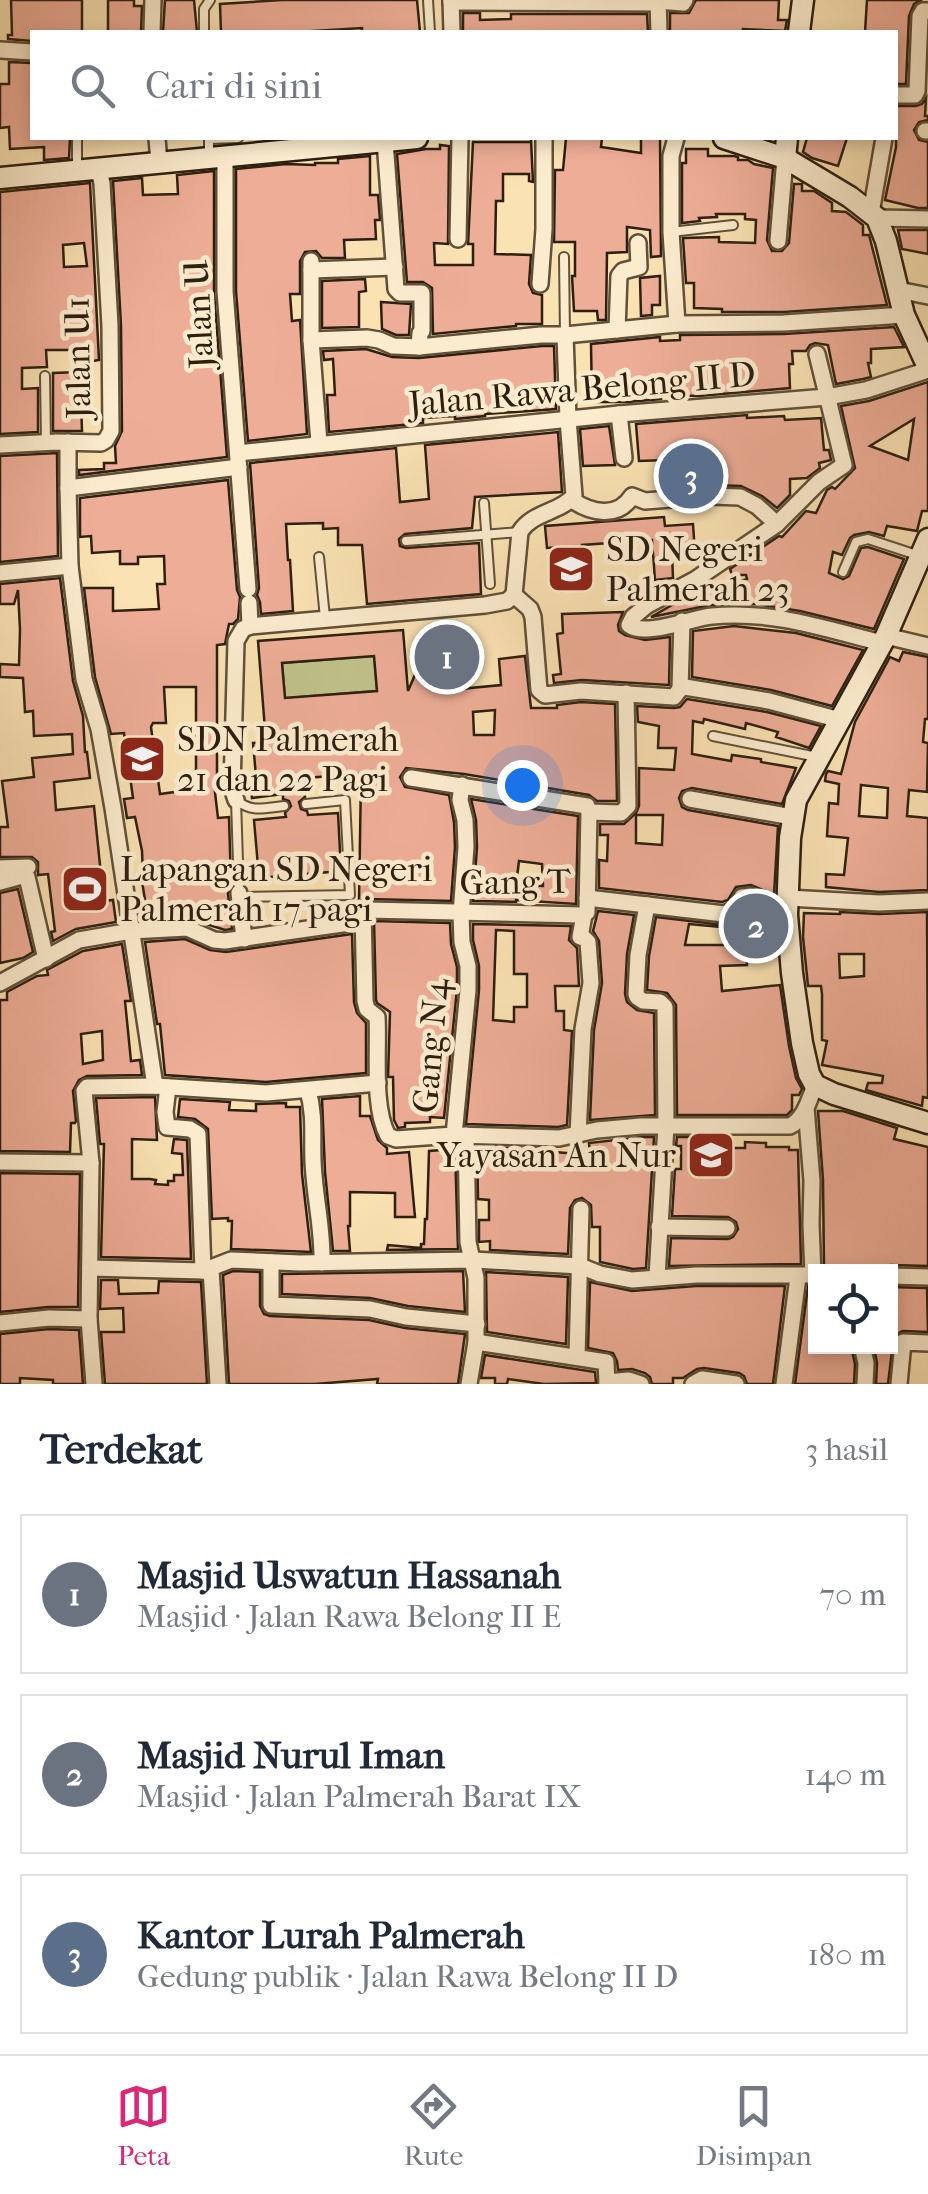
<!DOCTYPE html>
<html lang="id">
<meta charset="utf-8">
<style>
body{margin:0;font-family:"IM FELL French Canon",serif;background:#f6f6f7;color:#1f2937}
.controls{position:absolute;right:30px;bottom:30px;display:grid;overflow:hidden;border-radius:0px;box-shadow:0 5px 15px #0003}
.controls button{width:90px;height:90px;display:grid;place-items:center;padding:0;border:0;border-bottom:2px solid #e0e1e3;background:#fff;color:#1f2937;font:50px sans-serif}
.you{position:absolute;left:522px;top:785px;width:35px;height:35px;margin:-25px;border:8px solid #fff;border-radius:50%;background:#1a73e8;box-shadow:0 0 0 15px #1a73e833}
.badge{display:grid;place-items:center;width:65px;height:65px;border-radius:50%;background:#db2777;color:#fff;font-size:32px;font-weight:700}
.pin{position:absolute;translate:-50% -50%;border:5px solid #fff;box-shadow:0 2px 10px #0006}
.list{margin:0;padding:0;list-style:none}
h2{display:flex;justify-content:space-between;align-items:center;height:130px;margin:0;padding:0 40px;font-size:42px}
h2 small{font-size:32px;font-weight:400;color:#747a83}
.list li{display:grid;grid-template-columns:65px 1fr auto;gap:30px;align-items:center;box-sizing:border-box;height:160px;margin:0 20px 20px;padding:0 20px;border:2px solid #e0e1e3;border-radius:0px}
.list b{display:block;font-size:38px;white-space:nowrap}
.list p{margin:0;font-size:32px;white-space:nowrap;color:#747a83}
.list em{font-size:32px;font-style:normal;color:#747a83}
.icon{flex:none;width:55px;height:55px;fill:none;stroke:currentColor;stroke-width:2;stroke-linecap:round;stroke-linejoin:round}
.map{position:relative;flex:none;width:928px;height:1384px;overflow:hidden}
.search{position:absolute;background:#fff;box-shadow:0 5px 15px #0003;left:30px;right:30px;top:30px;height:110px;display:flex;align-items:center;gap:25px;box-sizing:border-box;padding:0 35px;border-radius:0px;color:#747a83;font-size:38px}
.sheet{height:670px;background:#fff}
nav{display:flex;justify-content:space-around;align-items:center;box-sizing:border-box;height:140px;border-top:2px solid #e0e1e3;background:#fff;font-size:28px;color:#747a83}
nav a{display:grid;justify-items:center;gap:5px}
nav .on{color:#db2777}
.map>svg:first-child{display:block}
.green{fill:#c1c28a;stroke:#77704d;stroke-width:2.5}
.building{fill:#eead97;stroke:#2d1f10;stroke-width:2.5;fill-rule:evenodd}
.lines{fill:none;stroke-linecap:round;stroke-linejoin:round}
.lane-casing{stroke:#605039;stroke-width:12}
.street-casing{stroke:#605039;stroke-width:20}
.secondary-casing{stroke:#2d1f10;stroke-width:25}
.lane{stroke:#fcecce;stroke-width:8}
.street{stroke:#fcecce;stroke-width:15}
.secondary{stroke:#fcecce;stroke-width:20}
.labels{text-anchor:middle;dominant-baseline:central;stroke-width:9;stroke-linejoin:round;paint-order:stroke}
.street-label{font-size:35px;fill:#2d1f10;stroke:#fcecce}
.poi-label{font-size:35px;fill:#2d1f10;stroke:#fcecce;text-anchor:start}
</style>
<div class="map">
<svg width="928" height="1384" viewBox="0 0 928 1384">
<rect width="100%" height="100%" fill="#fae2b3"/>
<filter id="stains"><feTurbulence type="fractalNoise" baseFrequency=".002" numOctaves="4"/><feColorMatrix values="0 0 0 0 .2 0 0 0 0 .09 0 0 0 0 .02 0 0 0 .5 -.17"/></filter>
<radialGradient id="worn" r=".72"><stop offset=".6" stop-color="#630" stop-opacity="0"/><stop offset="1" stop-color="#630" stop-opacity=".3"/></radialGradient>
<!-- green -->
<polygon class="green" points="374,656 377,691 285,698 282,663"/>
<!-- building -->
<g class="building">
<polygon points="11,0 82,0 82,32 32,32 32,41 8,39 8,35 12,35"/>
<polygon points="108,0 134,0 134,6 142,6 141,32 108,32"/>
<polygon points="165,0 194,0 197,32 163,32"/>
<polygon points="282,0 417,0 420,32 362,32 362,28 297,32 221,32 220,4"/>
<polygon points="696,0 779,0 778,20 787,20 785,31 743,29 742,32 670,32 670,13 689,13"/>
<polygon points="867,0 922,0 914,4 909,16 906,84 896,84 896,32 865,32"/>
<polygon points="463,13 480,13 480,20 511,19 511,14 647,14 648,32 463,32"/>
<polygon points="9,62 32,63 32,138 70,138 69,158 44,160 44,147 10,149 9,127 0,128 0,84 9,84"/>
<polygon points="926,98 925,116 928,116 928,120 919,122 914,130 919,140 928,142 928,208 918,208 885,200 896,147 896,106 916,106 922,104"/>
<polygon points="566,138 602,138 601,147 641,153 641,138 660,138 661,256 651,257 650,230 627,227 627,252 607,253 606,320 598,320 597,311 574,311 572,276 575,276 575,242 554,242 555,170 563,170"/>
<polygon points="807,138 847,138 838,166 812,158 803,152"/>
<polygon points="531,140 533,182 529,181 529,174 503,174 503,201 496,201 495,254 531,255 529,284 533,293 542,295 542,324 516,324 516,326 433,334 432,288 423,282 407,282 397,154 426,149 440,149 440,145 449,146 448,244 434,243 435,265 473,265 473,244 468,244 473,142 531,142"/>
<polygon points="686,149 708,149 708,156 734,156 738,157 738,160 748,160 754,164 773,168 767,240 772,251 782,251 789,243 794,184 802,184 802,191 814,191 832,203 832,211 846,212 863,225 863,235 869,235 887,305 784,312 722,312 722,309 694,308 694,283 686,283 683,238 719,237 719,242 755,243 756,220 745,219 745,214 716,214 717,217 699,218 700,221 682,223 682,163 686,163"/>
<polygon points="370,156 370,195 378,195 380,220 375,220 376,239 344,240 345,258 322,258 316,251 305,252 300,261 300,294 290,294 292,321 300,320 307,434 248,441 236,291 236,169 286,164 315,165 315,163 338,163 338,159"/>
<polygon points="214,171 214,292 227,457 79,475 79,470 104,469 104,463 116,463 115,446 122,431 121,326 113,181 142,178 143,195 178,194 177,175"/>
<path d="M90,183L99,360L74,364L73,350H46L47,367L22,368V389L38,388V432L0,434V192ZM84,243L87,266L64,267L63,245Z"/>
<polygon points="898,230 928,230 928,254 902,249"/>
<polygon points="660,276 660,305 652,305 652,315 641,316 640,278"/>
<polygon points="365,279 366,291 359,292 359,327 322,328 322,281"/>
<polygon points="381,302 411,304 409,335 396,335 382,329"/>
<polygon points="894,327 904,347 871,349 871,363 868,363 871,377 863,379 836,384 828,345 815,343 810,345 806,351 792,351 793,364 789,364 790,388 699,396 661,395 661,399 627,402 592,402 591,344 660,337 660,341 680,340 680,335 784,334"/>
<polygon points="542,346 554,346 556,409 485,414 485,416 455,419 455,416 423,418 423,423 329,432 327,395 335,395 333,359 324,360 323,351 366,349 392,357 419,358"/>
<polygon points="80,372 82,431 53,431 53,373"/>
<path d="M928,382V511H922L917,531L887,526L884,536L869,532L854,535L850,538L842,555L833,552L829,573L843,579L849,576L861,548L868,547L904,559L874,629L800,611L756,604L711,605L651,617L688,596L747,579L746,575H732L730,569L779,536L782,537L806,511L816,513L827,490L832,487L835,489L855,468L841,406L869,401ZM914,419L908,460L870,446Z"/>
<polygon points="747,415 747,418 784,416 785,420 821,418 824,450 829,450 831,460 819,463 820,468 807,478 790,479 790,495 777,508 762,496 741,486 710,485 669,488 667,460 639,461 636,424"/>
<polygon points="609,426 615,465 583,466 580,429"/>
<polygon points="558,432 562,492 475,497 472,528 405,534 399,539 400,546 406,548 479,543 481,594 367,604 362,545 338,545 338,528 323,529 323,523 286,524 288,560 290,560 293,611 261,614 260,602 257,595 259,588 250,463 396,448 400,502 429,499 425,445"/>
<polygon points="57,453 58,556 0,562 0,456"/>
<path d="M228,480L237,590L240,597L238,619L233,624H229L225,644L217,645V784H214L218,818L229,817L231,885L228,894L232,929L225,930L203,923L202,915L148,919L141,875H143L142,851L135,817L127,818L124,799L133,798L124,733L111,734L95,677L84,588H113V611L159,609L157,584H165L164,556L138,557V564H120V551L92,553L91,536L80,537V498ZM164,687H196V789L160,794L151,727L153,723H166Z"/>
<polygon points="664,517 665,526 693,524 695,553 672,554 673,578 655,580 652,540 582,545 584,590 561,591 559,547 547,548 545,526"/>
<polygon points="60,578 73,681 83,716 85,752 87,752 90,778 54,782 56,810 94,806 101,875 65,879 68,905 113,900 116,922 76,929 53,941 51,932 55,931 48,874 38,875 38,862 32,857 0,857 0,827 8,827 2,781 34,777 32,758 73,754 72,734 34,736 33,711 25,712 23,678 0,677 0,664 19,665 20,630 18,590 14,604 0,604 0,584"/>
<polygon points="623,612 618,625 619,631 625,635 645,640 670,637 669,685 582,680 554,683 553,675 561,674 557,634 563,633 562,614"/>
<path d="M436,626L478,644L459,689L501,685L499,659L525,656L531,708H557V705L581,702L615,704L617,801H597L589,795L464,774L406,768L400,777L405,787L449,795L454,822L455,847L451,901L367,899L359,901L361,776L358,774L306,778L308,792H305V797L299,802L301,809L307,811L308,815L338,813L341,871L259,878L254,820L286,817L285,813L291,806L289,801L283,799V794L252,798L250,777L256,776L253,743L266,742L258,641L403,630L408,691ZM374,656L377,691L285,698L282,663ZM495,710L494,735H474L473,712Z"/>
<polygon points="734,626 796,633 863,650 832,706 771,690 692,677 693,631"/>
<path d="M903,652L928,657V719H925L923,742L928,743L927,792L909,790L907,816L928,818V890L879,892L826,887V874L844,875L848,838L827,836L829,803L838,804L839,784L825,781L826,774L828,771L841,774L855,722L890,657L899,661ZM861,785L888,788L887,818L859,816Z"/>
<path d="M687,699L767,712L821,726L809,748L776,737L778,732L746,723L745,729L704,719L703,723L693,721L692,754L731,761L732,755L761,759V762L796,768L782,804L692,788L682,791L679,798L682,807L688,810L778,826L774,895L751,885L736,887L728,900L722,902L599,888V860L607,861L608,835H600V824H624L636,813L639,806V768L674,770L676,748H658L659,726L638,722L637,706L674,708L680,707ZM636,815H663L662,845L636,843Z"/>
<path d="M471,799L578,816L576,904L516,900V902L473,901L477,847L476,820ZM519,861L542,864L543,886L516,885Z"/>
<polygon points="18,889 33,952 23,958 0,963 0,893"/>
<polygon points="749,908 774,921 775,932 689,924 685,945 746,945 747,965 720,966 722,991 780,985 789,1046 796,1078 802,1089 799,1095 792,1095 792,1110 787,1115 677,1115 676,1005 667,993 647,990 649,956 656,917 724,925 741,919"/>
<polygon points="598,911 634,915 627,954 625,994 627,1002 637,1010 654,1013 655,1115 590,1120 594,1030 602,983 599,941 593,931"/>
<path d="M840,912L879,914L927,912L928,1098L923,1097L922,1106L866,1090L868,1083H882L883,1076L822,1065L827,1041L822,1040V994L821,986H808L803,937L804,913L840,914ZM839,954H864V976L840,978Z"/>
<polygon points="374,921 450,923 451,944 457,967 457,989 444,1118 430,1117 430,1122 405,1123 405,1127 398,1128 394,1120 393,1077 388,1077 390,1012 377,1003 376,1000"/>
<path d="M473,924L571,926L569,940L577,948L579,986H555L556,1011H564V1030L572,1031L567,1125L558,1127L466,1124L479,990V966L473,940ZM496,930L514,931V974H527V1007H514V1022L493,1020Z"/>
<polygon points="352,934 354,1002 357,1013 366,1023 366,1073 266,1082 165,1075 160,1024 157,1024 145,942 185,939 210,950 226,952"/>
<path d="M122,944L131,1001H125L131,1061L140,1060L142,1075L87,1076L79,1080L73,1091L76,1121L75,1123H71L70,1152L0,1151V1000H7V992L37,976L48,975L47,970L83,951ZM102,1031L103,1060L83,1064L81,1034Z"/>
<polygon points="360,1096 360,1116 370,1116 378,1140 387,1148 387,1154 409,1152 415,1217 395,1217 395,1193 350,1192 350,1226 348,1226 350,1251 333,1251 325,1172 322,1099"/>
<polygon points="155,1097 157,1140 132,1139 132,1179 150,1179 156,1180 155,1184 168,1185 168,1181 174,1181 174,1175 183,1175 182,1154 172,1153 174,1139 187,1140 191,1259 101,1257 104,1144 100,1144 96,1098"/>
<polygon points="180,1099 230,1102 229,1110 256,1111 256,1104 286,1103 286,1107 300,1107 302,1174 311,1252 231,1249 232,1221 228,1221 228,1218 212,1219 208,1129 195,1119 178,1117"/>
<polygon points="818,1111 843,1111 897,1128 894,1139 928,1147 928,1266 890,1265 884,1267 880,1272 826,1272 824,1267 823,1180"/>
<polygon points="642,1137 654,1137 646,1268 633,1269 600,1262 600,1227 592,1227 591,1205 582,1198 575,1200 570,1208 568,1254 490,1250 490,1241 479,1242 479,1220 489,1220 489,1200 478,1199 477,1147 555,1149 555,1152 590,1155 589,1143"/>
<polygon points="677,1137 699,1137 699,1148 745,1148 745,1142 766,1143 766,1147 789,1147 789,1150 798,1150 801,1264 669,1266 671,1238 728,1239 733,1237 738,1229 736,1222 728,1217 672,1216 675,1169 681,1169 681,1146 676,1146"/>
<polygon points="455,1149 458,1249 387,1250 388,1245 421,1248 421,1244 424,1244 425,1219 427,1219 429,1151"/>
<polygon points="0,1173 80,1174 78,1307 48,1307 0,1312"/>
<polygon points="233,1271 260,1272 260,1306 264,1314 270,1316 369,1320 405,1328 465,1334 458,1384 377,1384 378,1379 315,1384 229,1384 223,1275"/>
<polygon points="463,1271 465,1312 408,1306 370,1298 282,1294 282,1274"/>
<polygon points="486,1272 568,1277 566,1344 487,1332"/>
<polygon points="101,1280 118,1280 119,1294 158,1293 159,1281 201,1282 207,1384 105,1384 101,1332 124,1332 123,1308 100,1309"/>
<polygon points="590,1282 632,1291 696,1286 785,1286 773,1384 747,1384 744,1376 739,1373 704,1368 697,1369 683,1378 673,1378 673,1384 652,1384 650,1377 645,1373 632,1369 618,1370 617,1361 613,1353 588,1348"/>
<polygon points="808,1286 816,1286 816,1346 851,1346 855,1364 854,1384 795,1384"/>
<polygon points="890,1287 927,1288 928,1332 903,1331 894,1335 888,1384 876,1384 877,1363 874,1348 890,1348"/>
<polygon points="49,1329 79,1330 83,1384 53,1384 53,1380 20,1378 20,1384 0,1384 0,1334"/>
<polygon points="485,1355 595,1372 596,1383 544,1384 508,1379 507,1384 495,1384 495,1378 481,1378"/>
</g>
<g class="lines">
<!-- lane casing -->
<g class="lane-casing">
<g id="lane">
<polyline points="428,0 430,32"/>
<polyline points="204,32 204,9 210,0"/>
<polyline points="77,138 77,169"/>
<polyline points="209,154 209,139 238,138"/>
<polyline points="671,232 733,225"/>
<polyline points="564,257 565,335"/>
<polyline points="45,376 46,442"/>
<polyline points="484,503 490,584"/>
<polyline points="406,541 520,532"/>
<polyline points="319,557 325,618"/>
<polyline points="843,572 856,542 868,539 920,556"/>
<polyline points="713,736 817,757"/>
<path d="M284,806C264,808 252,813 236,800L239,893L243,897L350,895L345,800L306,804"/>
</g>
</g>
<!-- street casing -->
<g class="street-casing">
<g id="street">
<polyline points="451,0 452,32"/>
<polyline points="658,0 659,32"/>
<polyline points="658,1 683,3 685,0"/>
<polyline points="451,2 658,3"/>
<polyline points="152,32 153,0"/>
<polyline points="0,50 32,52"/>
<polyline points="896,95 915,95 917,91 920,16 923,11 928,11"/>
<polyline points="925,131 928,131"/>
<polyline points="157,138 159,163"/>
<polyline points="676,138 671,156 671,232 677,324"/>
<polyline points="385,141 396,289 400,293 422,293 422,331 420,333 419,347"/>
<polyline points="225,157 225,291 248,589"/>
<polyline points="871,213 884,138"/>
<polyline points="877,218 928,219"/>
<polyline points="458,239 460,138"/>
<polyline points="778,241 785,158"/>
<polyline points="311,261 311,340 319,443"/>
<polyline points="311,270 395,267"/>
<polyline points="540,284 544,229 544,138"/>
<polyline points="898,290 928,296"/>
<polyline points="617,330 619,276 623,271 639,267 638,243"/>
<polyline points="311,340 367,338 379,340 393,346 419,347 541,335 565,335 677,324 784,323 904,315"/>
<path d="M817,354L844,465L819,482L777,524L696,579L646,606L633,617L629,625C646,637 691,618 712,616C771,610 826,629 882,643"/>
<polyline points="619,414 624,458"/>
<polyline points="68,442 68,488"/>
<polyline points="0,445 57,442 101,443 106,440 111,431 110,326 102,183 98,167"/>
<polyline points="238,453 619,414 827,397 866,390 928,370"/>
<path d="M572,500C591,513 618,519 632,496L645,501L711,496L740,497L757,506L777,524"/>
<polyline points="0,573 70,566"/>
<path d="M514,595L520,532C532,512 559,513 574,496L568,419L565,335"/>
<polyline points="514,595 530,609 533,617 539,690 545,695 581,691 674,697 680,689"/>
<polyline points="249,603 250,626"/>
<polyline points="250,626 485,605 507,601 514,595"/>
<polyline points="886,636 928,646"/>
<polyline points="680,689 685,687 769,701 840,720"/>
<polyline points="680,689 682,621"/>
<polyline points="690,799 792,817"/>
<polyline points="236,800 232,788 236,641 243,629 250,626"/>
<polyline points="589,812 621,813 628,806 626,693"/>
<polyline points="0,868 28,867"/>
<polyline points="0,882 22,876 27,877 46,959"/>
<polyline points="239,893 244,939"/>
<polyline points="587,898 724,914 736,909 742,897 751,896 787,915"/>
<polyline points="788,898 879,903 928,901"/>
<polyline points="647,905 638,955 636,994 637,997 643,1001 660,1002 665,1007 666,1126 657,1277"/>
<path d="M363,911L365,1001L367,1009L377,1017C379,1050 372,1107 388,1136L396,1139L454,1135L559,1138L597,1130L641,1126H790C805,1118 809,1100 815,1085"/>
<polyline points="0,983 79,940 131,931 187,928 214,940 225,941 349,923 367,910 581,915 587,912 589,812 587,806 411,778"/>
<polyline points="155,1086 113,808 99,729 84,679 70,566 68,488 239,467"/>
<polyline points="168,1087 165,1112 167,1127 190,1129 198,1134 203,1271"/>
<path d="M308,1090C315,1116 312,1135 313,1160C314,1195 323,1228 322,1263"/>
<polyline points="806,1108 812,1181 811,1224 813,1275"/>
<polyline points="454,1135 468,990 468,966 462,942 461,914 466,847 465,820 460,800 462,785"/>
<polyline points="466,1135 468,1242 476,1278 476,1342 469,1384"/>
<polyline points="578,1135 583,1029 591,983 588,942 584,938 580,937 584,915"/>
<polyline points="0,1162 91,1163"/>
<polyline points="659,1227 727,1228"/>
<polyline points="271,1262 271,1305 370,1309 406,1317 477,1324"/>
<polyline points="90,1268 203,1271 231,1260 300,1263 473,1260 580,1266 600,1274 632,1280 696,1275 816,1275"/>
<polyline points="211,1269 218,1384"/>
<polyline points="890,1276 928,1277"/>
<polyline points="0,1323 49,1318 89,1319"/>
<polyline points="476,1342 606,1362 607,1384"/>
<polyline points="862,1346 866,1363 865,1384"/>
<polyline points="577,1357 581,1209"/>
<polyline points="607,1382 629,1380 641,1384"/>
<polyline points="94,1384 89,1319 91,1163 84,1091 87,1087 155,1086 266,1093 378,1083"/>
<polyline points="693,1384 702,1379 736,1384"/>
<polyline points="784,1384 798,1277"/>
<polyline points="899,1384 903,1342 928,1343"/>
</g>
</g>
<!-- secondary casing -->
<g class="secondary-casing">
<g id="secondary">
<polyline points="799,32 803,0"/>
<polyline points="724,138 785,158 850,197 877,218 886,241 904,315 928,367"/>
<polyline points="785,158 787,138"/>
<polyline points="0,178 417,138"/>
<polyline points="928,539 886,636 796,800 790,838 787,915 792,973 802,1043 809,1074 815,1085 834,1094 928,1123"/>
</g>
</g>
<!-- lane -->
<use href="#lane" class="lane"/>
<!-- street -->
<use href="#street" class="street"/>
<!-- secondary -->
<use href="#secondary" class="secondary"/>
</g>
<!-- icons -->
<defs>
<g id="school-square" transform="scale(2.5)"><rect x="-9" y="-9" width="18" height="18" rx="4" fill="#8f2418" stroke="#fcecce"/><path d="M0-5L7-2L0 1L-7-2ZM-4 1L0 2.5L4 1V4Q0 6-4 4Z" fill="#fff"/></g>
<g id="stadium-square" transform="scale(2.5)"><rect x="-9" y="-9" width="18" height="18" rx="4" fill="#8f2418" stroke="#fcecce"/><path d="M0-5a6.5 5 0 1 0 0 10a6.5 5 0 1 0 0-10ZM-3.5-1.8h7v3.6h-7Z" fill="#fff"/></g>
</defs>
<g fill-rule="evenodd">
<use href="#school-square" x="571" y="569"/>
<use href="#school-square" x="142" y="759"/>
<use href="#stadium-square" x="85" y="889"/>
<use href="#school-square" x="711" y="1155"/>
</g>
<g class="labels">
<!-- street labels -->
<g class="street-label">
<text transform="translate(199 314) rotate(-93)">Jalan U</text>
<text transform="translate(78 358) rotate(-91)">Jalan U1</text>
<text transform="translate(582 389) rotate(-5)">Jalan Rawa Belong II D</text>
<text transform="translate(515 882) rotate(-1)">Gang T</text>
<text transform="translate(431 1046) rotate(-85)">Gang N4</text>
</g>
<!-- poi labels -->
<g class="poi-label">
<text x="606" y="549">SD Negeri<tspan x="606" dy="40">Palmerah 23</tspan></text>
<text x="177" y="739">SDN Palmerah<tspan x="177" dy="40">21 dan 22 Pagi</tspan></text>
<text x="120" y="869">Lapangan SD Negeri<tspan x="120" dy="40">Palmerah 17 pagi</tspan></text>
<text x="676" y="1155" text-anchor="end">Yayasan An Nur</text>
</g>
</g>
<rect width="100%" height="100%" filter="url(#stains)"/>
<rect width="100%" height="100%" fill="url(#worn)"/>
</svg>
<div class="controls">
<button><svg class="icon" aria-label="locate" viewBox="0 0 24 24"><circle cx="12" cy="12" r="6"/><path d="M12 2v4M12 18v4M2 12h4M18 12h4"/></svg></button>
</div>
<div class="you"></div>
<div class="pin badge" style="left:447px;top:657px;background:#6b7280">1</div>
<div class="pin badge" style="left:756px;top:926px;background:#6b7280">2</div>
<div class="pin badge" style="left:691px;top:476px;background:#5c6f8a">3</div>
<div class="search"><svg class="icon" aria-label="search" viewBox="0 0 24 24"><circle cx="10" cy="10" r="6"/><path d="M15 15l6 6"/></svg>Cari di sini</div>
</div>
<section class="sheet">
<h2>Terdekat<small>3 hasil</small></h2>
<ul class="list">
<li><span class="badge" style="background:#6b7280">1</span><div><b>Masjid Uswatun Hassanah</b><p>Masjid · Jalan Rawa Belong II E</p></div><em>70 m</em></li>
<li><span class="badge" style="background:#6b7280">2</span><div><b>Masjid Nurul Iman</b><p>Masjid · Jalan Palmerah Barat IX</p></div><em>140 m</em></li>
<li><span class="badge" style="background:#5c6f8a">3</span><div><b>Kantor Lurah Palmerah</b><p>Gedung publik · Jalan Rawa Belong II D</p></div><em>180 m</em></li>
</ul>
</section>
<nav>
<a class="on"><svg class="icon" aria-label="map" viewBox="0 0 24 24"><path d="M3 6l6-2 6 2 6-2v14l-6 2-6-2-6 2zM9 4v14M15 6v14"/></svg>Peta</a>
<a><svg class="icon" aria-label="directions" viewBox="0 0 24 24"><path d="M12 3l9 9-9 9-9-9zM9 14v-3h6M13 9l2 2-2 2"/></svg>Rute</a>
<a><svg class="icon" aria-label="saved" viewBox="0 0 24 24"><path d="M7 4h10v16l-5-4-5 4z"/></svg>Disimpan</a>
</nav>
